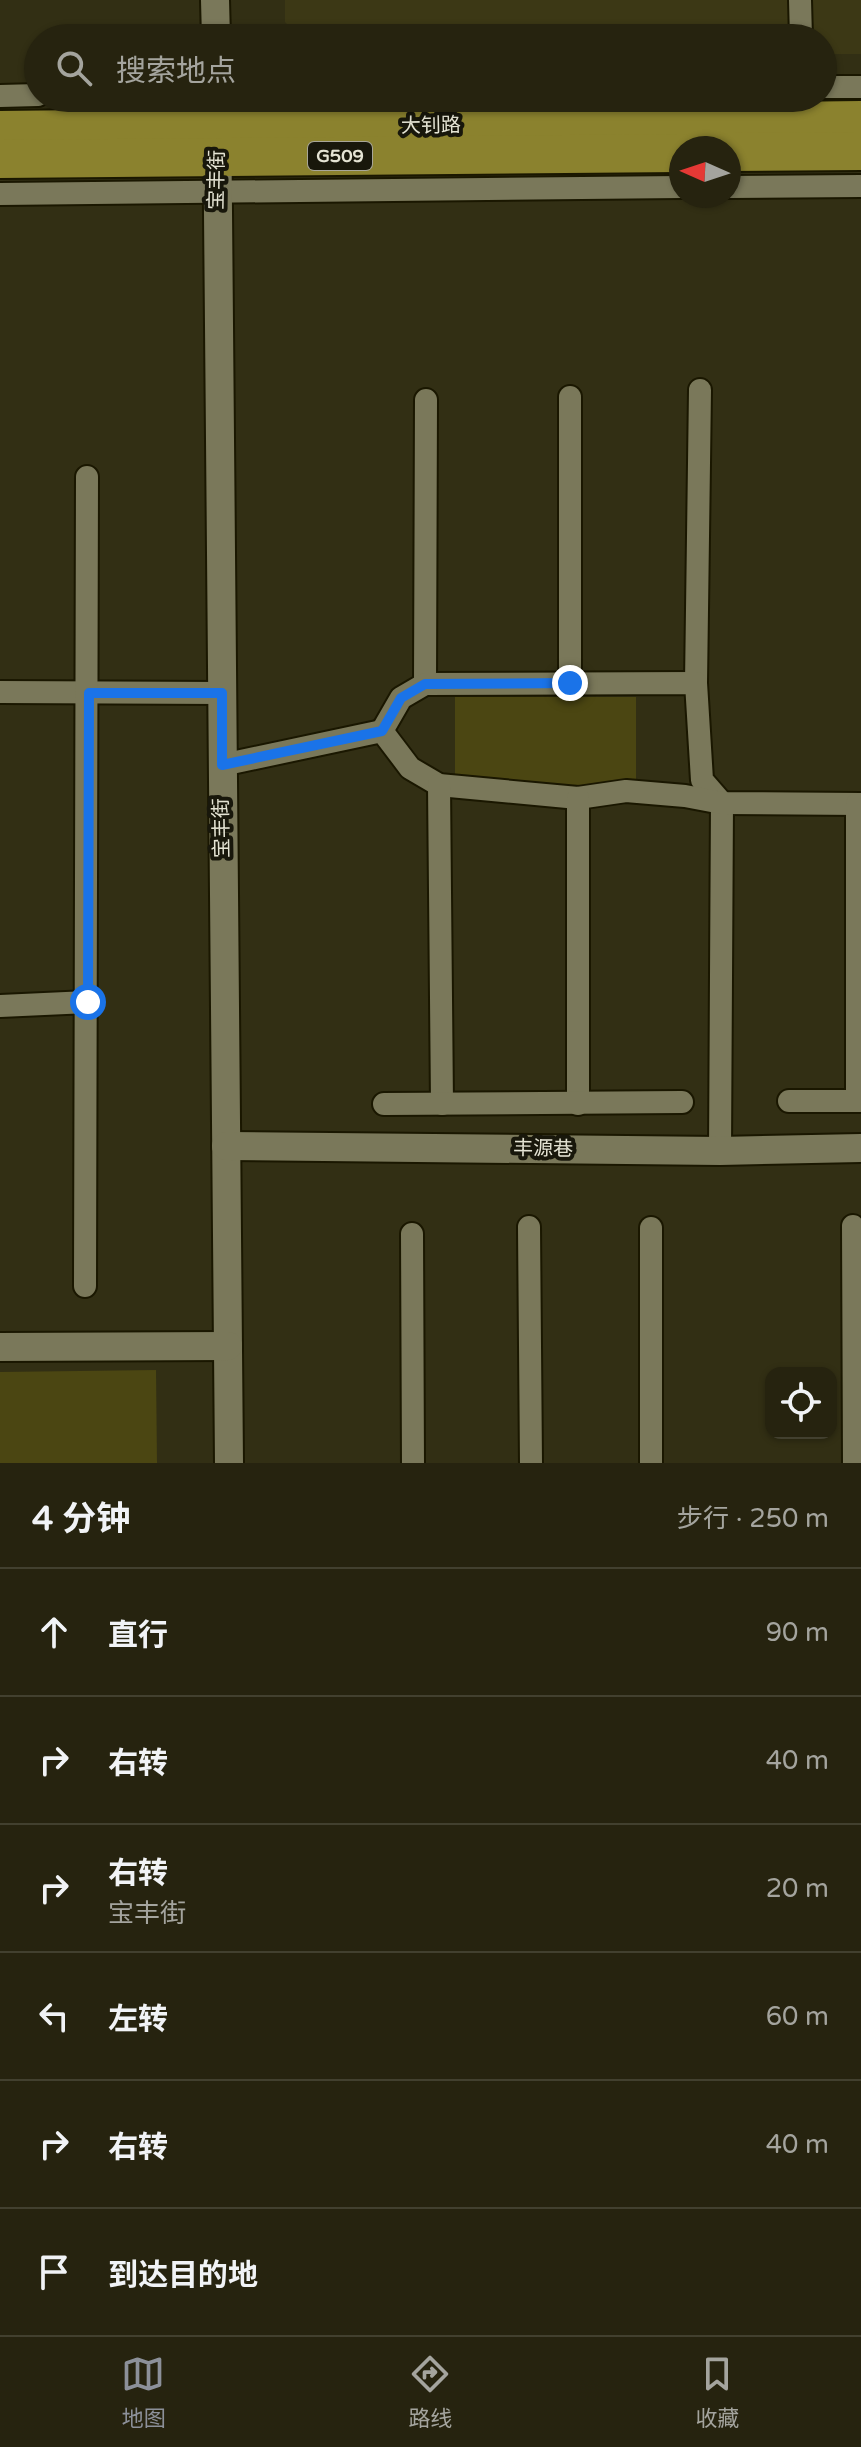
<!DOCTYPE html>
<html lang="zh">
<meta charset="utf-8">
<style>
body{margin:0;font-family:"Varela Round","Noto Sans SC",sans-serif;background:#2e2b18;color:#f1f3f6}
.controls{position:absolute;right:24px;bottom:24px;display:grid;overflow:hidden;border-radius:16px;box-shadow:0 2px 6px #0004}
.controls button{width:72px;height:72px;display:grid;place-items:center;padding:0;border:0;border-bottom:2px solid #42402f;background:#26230f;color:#f1f3f6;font:40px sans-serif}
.compass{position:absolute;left:669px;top:136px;width:72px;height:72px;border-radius:50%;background:#26230f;box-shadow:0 2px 6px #0004;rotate:273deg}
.stop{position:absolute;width:24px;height:24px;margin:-18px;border:6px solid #1a73e8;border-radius:50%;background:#fff}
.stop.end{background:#1a73e8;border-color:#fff;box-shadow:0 2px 8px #0008}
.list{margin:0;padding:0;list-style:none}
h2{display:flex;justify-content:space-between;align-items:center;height:104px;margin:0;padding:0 32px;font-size:34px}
h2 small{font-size:26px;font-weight:400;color:#a4a49e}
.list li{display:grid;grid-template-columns:52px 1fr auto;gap:24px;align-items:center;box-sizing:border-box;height:128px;padding:0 32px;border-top:2px solid #42402f}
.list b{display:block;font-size:30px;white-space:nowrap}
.list p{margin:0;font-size:26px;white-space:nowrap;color:#a4a49e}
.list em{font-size:26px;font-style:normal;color:#a4a49e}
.icon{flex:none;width:44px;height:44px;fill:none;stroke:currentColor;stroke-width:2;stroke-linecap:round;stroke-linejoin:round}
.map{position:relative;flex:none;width:861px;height:1463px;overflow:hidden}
.search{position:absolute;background:#26230f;box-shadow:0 2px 6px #0004;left:24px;right:24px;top:24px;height:88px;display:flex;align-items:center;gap:20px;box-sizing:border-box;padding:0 28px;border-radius:44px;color:#a4a49e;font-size:30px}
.sheet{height:872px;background:#26230f}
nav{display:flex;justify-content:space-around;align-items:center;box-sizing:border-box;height:112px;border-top:2px solid #42402f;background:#26230f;font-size:22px;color:#a4a49e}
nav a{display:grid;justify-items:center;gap:4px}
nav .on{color:#8c9099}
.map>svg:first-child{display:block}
.built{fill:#3c3815}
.green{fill:#4b4612}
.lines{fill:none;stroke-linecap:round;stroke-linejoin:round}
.minor-casing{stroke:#1a1700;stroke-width:26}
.tertiary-casing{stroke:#1a1700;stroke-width:32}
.trunk-casing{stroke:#1a1700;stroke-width:42}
.minor{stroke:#7a785a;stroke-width:22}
.tertiary{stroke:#7a785a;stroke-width:28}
.trunk{stroke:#8b822e;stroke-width:38}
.route{stroke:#1a73e8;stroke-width:10}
.labels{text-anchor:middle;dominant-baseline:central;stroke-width:8;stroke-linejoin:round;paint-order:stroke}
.shield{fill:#18170b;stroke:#a8a698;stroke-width:2}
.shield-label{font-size:18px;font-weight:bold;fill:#e5e4d4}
.street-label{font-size:20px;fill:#e5e4d4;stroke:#18170b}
</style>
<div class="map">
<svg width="861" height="1463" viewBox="0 0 861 1463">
<rect width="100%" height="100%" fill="#322f14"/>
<!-- built -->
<polygon class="built" points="285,0 861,0 861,54 823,54 823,38 301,38 285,22"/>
<!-- green -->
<g class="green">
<rect x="455" y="697" width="181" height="90"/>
<polygon points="156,1370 157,1463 0,1463 0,1372"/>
</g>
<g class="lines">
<!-- minor casing -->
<g class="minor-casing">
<g id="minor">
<polyline points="800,0 801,38"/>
<polyline points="823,87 861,87"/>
<polyline points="0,96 38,95"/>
<polyline points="729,187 861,186"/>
<polyline points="0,194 681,187"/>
<polyline points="570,397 570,683"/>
<polyline points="696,683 700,390"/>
<polyline points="425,684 426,400"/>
<polyline points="0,692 222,693"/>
<polyline points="382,731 401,698 425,684 696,683 702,780 722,803 720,1151"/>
<polyline points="222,765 382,731 410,768 439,785 578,798 626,791 685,796 722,803 861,804"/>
<polyline points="439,785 442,1104"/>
<polyline points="578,798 578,1104"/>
<polyline points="857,804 857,1101"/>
<polyline points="0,1006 88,1002"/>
<polyline points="789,1101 861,1101"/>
<polyline points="384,1104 682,1102"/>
<polyline points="853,1226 854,1463"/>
<polyline points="529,1227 531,1463"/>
<polyline points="412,1234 413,1463"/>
<polyline points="85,1286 87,477"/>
<polyline points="651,1463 651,1228"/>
</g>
</g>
<!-- tertiary casing -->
<g class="tertiary-casing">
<g id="tertiary">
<polyline points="215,0 216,38"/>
<polyline points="217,98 229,1463"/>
<polyline points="226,1146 720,1151 861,1148"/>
<polyline points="0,1347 228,1346"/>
</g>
</g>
<!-- trunk casing -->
<g class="trunk-casing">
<g id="trunk">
<polyline points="0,130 861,120"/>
<polyline points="729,152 861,151"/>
<polyline points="0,159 681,153"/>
</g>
</g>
<!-- minor -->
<use href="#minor" class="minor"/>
<!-- tertiary -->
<use href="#tertiary" class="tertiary"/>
<!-- trunk -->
<use href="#trunk" class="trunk"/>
</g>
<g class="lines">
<!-- route -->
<polyline class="route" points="88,1002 89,693 222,693 222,765 382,731 401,698 425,684 570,683"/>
</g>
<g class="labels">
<!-- shield labels -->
<rect class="shield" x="308" y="142" width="64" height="28" rx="6"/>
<g class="shield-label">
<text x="340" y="156">G509</text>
</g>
<!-- street labels -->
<g class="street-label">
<text transform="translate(431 126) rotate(-1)">大钊路</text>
<text transform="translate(217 180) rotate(-89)">宝丰街</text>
<text transform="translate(222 828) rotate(-91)">宝丰街</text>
<text transform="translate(543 1149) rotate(1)">丰源巷</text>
</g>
</g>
</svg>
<div class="controls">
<button><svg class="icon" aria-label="locate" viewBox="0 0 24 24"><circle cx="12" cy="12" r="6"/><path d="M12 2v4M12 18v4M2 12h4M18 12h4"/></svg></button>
</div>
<svg class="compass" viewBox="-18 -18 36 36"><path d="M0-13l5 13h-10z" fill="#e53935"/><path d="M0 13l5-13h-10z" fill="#a4a49e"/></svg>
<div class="stop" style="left:88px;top:1002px"></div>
<div class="stop end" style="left:570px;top:683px"></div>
<div class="search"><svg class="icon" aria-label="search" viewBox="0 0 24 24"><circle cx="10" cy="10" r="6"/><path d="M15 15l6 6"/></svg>搜索地点</div>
</div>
<section class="sheet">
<h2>4 分钟<small>步行 · 250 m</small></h2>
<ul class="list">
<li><svg class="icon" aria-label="ahead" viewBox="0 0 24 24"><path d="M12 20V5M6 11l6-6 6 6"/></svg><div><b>直行</b></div><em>90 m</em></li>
<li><svg class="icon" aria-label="right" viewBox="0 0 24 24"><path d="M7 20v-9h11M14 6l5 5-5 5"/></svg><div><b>右转</b></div><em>40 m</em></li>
<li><svg class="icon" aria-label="right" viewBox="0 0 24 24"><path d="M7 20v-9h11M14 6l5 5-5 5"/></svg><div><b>右转</b><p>宝丰街</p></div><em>20 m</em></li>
<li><svg class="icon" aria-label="left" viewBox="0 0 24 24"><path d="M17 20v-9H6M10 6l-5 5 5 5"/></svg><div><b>左转</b></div><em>60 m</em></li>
<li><svg class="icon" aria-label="right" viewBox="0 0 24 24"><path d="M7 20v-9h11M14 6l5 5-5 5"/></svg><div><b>右转</b></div><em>40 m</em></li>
<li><svg class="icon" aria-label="arrive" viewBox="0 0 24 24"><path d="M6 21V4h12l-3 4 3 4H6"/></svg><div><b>到达目的地</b></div></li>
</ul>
</section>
<nav>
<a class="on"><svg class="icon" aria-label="map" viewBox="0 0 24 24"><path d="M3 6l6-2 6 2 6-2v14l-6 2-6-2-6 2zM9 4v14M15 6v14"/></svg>地图</a>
<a><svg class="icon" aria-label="directions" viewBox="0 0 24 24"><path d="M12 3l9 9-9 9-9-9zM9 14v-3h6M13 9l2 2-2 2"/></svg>路线</a>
<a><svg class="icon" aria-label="saved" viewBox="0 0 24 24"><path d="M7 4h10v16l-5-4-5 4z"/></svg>收藏</a>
</nav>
